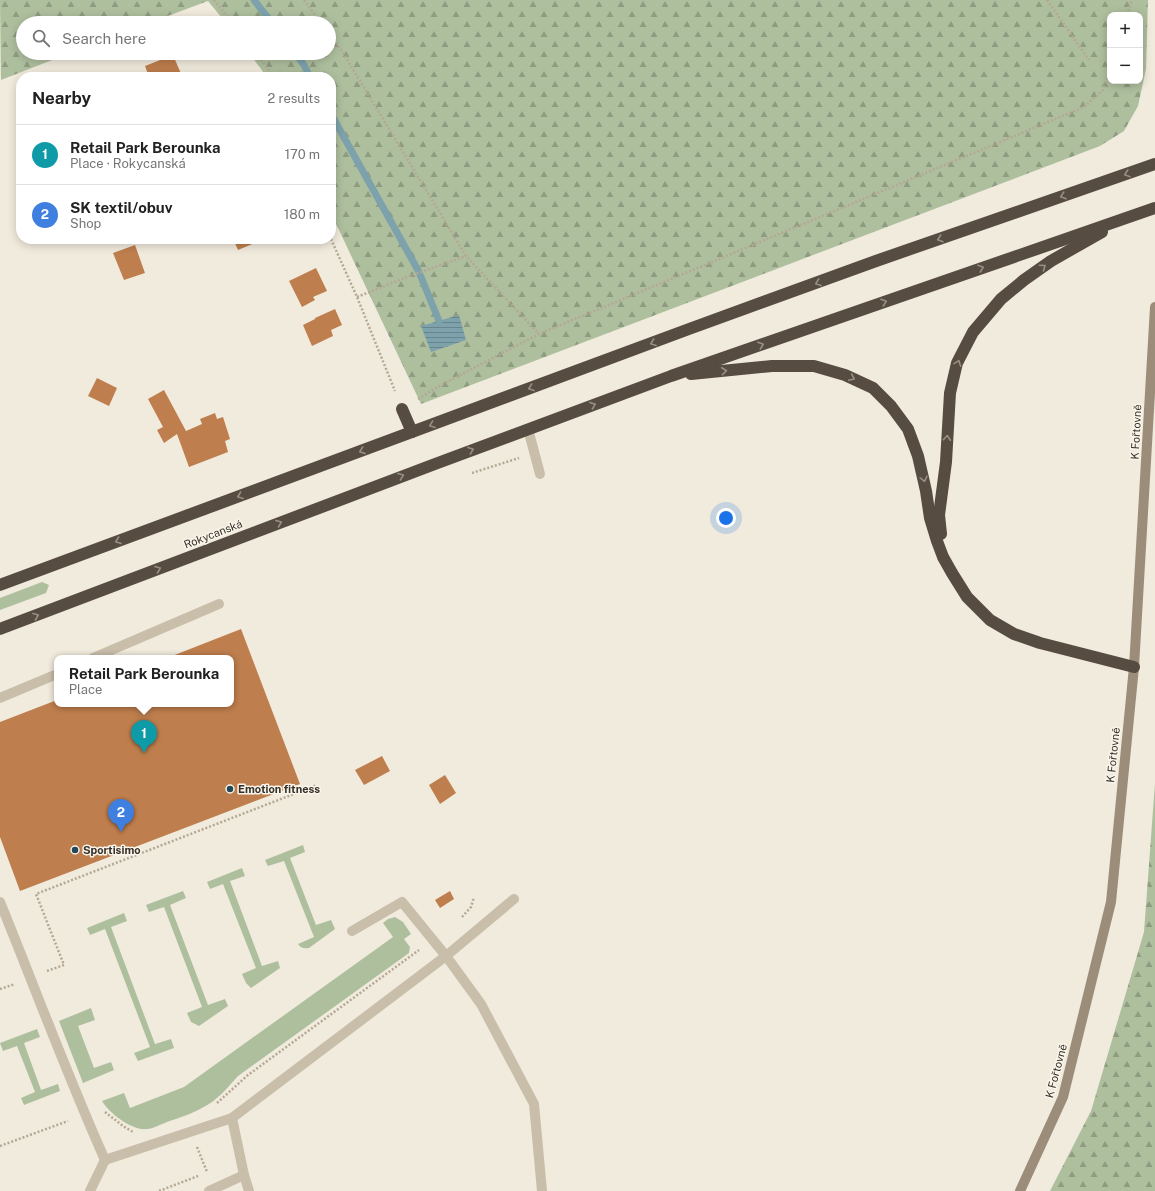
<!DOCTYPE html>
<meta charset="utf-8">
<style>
body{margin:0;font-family:"Public Sans",sans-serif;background:#f2f2f2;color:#222}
.controls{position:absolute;right:12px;top:12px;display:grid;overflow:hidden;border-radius:8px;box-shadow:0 2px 10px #0003}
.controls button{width:36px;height:36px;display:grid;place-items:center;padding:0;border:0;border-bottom:1px solid #e0e0e0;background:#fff;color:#222;font:20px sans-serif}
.you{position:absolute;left:726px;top:518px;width:14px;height:14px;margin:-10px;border:3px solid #fff;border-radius:50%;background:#1a73e8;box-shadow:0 0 0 6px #1a73e833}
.badge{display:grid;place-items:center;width:26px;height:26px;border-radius:50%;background:#214856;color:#fff;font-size:13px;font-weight:700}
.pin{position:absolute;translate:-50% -33px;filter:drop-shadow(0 1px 2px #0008)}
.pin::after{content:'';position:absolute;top:21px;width:14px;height:12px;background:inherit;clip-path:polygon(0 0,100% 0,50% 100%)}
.popup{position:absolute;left:54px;top:655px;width:180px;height:52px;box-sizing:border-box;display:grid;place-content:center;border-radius:8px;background:#fff;filter:drop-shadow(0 1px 3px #0005);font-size:13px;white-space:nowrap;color:#767676}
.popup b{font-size:15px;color:#222}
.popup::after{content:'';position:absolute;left:50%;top:100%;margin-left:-8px;border:8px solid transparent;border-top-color:#fff}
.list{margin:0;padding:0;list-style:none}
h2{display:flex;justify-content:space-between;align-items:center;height:52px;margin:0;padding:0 16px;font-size:17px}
h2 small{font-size:13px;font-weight:400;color:#767676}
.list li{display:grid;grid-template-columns:26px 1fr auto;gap:12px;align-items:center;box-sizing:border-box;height:60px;padding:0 16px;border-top:1px solid #e0e0e0}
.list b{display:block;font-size:15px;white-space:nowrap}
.list p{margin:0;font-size:13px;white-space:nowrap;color:#767676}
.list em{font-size:13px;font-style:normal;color:#767676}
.icon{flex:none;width:22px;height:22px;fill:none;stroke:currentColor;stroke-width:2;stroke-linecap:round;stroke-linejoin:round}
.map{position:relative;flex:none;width:1155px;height:1191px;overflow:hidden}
.search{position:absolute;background:#fff;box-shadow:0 2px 10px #0003;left:16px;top:16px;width:320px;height:44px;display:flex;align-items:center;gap:10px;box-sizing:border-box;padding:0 14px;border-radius:22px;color:#767676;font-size:15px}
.panel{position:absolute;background:#fff;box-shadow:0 2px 10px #0003;left:16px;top:72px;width:320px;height:172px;border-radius:16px}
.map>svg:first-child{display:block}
.green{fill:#aebf9e}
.forest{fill:url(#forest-firs);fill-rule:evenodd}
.water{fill:url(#water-rules)}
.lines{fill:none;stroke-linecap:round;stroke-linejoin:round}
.stream{stroke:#7ea2ac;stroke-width:7}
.building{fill:#bf7e4d}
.path{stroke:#b4a894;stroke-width:2.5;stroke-dasharray:2 2;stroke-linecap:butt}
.lane{stroke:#c9beaa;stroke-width:10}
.secondary{stroke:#9c8d7b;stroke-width:10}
.highway{stroke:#574c41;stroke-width:12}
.oneway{stroke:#989085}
.poi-dot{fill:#214856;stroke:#f9f5ea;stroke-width:1.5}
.labels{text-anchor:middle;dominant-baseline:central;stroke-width:3;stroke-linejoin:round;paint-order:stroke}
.street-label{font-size:11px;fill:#363029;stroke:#f9f5ea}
.poi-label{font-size:11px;font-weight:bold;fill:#363029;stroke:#f9f5ea;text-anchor:start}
</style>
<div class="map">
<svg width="1155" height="1191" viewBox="0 0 1155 1191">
<defs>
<pattern id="forest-firs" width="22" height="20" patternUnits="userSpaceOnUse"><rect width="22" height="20" fill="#aebf9e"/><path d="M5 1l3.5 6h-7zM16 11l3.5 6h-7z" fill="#8e9c81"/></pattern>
<pattern id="water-rules" width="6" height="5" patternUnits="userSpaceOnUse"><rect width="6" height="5" fill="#7ea2ac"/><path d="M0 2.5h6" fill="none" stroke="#68848c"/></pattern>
</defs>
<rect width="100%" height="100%" fill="#f1ebdd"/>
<!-- green -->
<g class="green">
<polygon points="42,582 49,585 46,593 0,610 0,598"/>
<path d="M303,845L305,852L290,858L316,925L331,920L335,929L309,948C303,949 301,948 298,944L314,937L284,861L268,866L265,860Z"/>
<polygon points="242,868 245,876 230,881 262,966 278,961 280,968 251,988 246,983 242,974 256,968 223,884 210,889 207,882"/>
<polygon points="183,891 186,898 170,905 208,1005 225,999 228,1006 199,1026 191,1022 187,1013 202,1007 164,907 149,912 146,905"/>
<polygon points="124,913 127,921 111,927 155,1044 171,1039 174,1048 138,1061 134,1053 150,1047 105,929 90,935 87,928"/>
<path d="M395,917L403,922L411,934L404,939L410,947L409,953L238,1076C229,1086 220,1097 209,1104C196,1112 182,1117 167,1122C161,1124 153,1129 147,1129C132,1131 109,1113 102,1101L124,1093L130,1108L184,1087L393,937L383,923L388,919Z"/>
<polygon points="91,1008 95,1020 78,1026 94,1068 111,1062 114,1070 83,1083 59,1021"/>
<polygon points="37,1029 40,1037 24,1043 41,1090 58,1084 60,1091 24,1105 21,1098 35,1092 17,1046 3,1051 0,1043"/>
</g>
<!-- forest -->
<g class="forest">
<path d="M0,0H1148L1146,69L1138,106L1124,131L1100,146L421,404L331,213V77H267L249,53H329V23H226L208,1L149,23H23V53H70L1,80ZM1110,15H1140V81H1110Z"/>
<polygon points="1155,783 1155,1191 1050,1191 1091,1111 1144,932"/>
</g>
<!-- water -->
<polygon class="water" points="459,315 466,340 431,352 421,326"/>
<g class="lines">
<!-- stream -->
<g class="stream">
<polyline points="254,0 272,23"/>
<polyline points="295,53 304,65 310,77"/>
<polyline points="331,114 419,272 439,321"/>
</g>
</g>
<!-- building -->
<g class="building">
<polygon points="173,55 182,76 149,77 145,66"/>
<polygon points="233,239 264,239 238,250"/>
<polygon points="135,245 145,273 124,280 113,253"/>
<polygon points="316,268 327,291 313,297 315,300 302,307 289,281"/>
<polygon points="335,309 342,325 331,330 333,336 312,346 303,325 315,319 315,318"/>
<polygon points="97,378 117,388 109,406 88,396"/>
<polygon points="164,390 186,431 202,424 200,419 215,413 217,419 223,417 230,439 225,441 228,452 189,467 177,434 164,443 157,430 163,427 148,399"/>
<polygon points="241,629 300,784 20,891 0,837 0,722 57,700 57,704 231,704 231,658 167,658"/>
<polygon points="382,756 390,771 364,785 355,770"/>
<polygon points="445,775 456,793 440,804 429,785"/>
<polygon points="450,891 454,899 440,908 435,900"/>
</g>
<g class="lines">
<!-- path -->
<g class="path">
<polyline points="214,0 232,23"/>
<polyline points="304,0 321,23"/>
<polyline points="1047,0 1089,60"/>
<polyline points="1127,15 1132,0"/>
<polyline points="329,33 340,48 466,256 539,334"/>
<polyline points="256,53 271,73 272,77"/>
<polyline points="331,239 357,297 395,391"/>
<polyline points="357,297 407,277 466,256"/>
<polyline points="418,399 443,384 539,334 1084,107 1103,90 1110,69"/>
<polyline points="472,473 519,458"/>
<polyline points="462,917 471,907 474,897"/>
<polyline points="47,971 64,965 36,894 317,785"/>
<polyline points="0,989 15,984"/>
<polyline points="217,1103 248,1075 419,950"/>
<polyline points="105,1112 123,1126 133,1132"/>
<polyline points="0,1146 68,1121"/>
<polyline points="197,1147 207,1172"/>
<polyline points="159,1191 198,1176"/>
</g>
<!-- lane -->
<g class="lane">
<polyline points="528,429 540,474"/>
<polyline points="93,658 219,604"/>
<polyline points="0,698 57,674"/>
<path d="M0,902C35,988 67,1075 105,1160L232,1118L446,956L514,899"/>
<polyline points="352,931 402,902 446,956 481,1004 534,1104 542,1191"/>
<polyline points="232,1118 244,1175 249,1191"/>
<polyline points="90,1191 105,1160"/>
<polyline points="209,1191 244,1175"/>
</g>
<!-- secondary -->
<polyline class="secondary" points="1020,1191 1063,1097 1111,902 1134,667 1155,307"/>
<!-- highway -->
<g class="highway">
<polyline points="691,374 772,366 814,366 845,375 873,388 891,406 908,429 918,456 926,491 930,518 937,541 943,557 952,573 967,597 990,620 1014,634 1040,643 1134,667"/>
<polyline points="402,409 412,432"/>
<polyline points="941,534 939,515 946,462 950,393 957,363 973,332 1001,299 1024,280 1051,261 1102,232"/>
<polyline points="0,585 689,329 876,261 1155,164"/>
<polyline points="0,629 435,464 671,376 1155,208"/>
</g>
</g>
<!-- one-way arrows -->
<defs><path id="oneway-chevron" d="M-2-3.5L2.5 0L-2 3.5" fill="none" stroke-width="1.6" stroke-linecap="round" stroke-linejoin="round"/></defs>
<g class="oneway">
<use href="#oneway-chevron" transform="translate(1127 174) rotate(161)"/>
<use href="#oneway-chevron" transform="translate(1063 196) rotate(161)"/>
<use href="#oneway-chevron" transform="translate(940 239) rotate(161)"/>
<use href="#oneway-chevron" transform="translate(1043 267) rotate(-35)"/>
<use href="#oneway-chevron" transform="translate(981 268) rotate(-19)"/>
<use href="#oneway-chevron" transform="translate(818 283) rotate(160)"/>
<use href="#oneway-chevron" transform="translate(884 302) rotate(-19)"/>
<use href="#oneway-chevron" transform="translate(653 343) rotate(160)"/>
<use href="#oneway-chevron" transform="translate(761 345) rotate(-19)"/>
<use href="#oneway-chevron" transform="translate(958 363) rotate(-69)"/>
<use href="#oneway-chevron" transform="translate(724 371) rotate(-6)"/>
<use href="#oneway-chevron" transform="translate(852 378) rotate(25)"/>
<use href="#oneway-chevron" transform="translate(531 388) rotate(160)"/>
<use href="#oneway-chevron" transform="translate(593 405) rotate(-20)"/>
<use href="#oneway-chevron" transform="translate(432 425) rotate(160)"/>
<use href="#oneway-chevron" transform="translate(947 438) rotate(-86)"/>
<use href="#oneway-chevron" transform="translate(471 450) rotate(-20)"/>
<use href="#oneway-chevron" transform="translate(362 451) rotate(160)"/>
<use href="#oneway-chevron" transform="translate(401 476) rotate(-21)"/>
<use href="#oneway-chevron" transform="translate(924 479) rotate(77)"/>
<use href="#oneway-chevron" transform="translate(240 496) rotate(160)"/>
<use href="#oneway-chevron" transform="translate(279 523) rotate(-21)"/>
<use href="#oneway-chevron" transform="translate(118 541) rotate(160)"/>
<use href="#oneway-chevron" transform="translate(158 569) rotate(-21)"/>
<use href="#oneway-chevron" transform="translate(36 616) rotate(-21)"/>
</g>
<!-- markers -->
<g class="poi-dot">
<circle cx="230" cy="789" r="4"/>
<circle cx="75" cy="850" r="4"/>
</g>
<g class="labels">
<!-- street labels -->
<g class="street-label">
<text transform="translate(1136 432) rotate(-87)">K Fořtovně</text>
<text transform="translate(213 534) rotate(-21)">Rokycanská</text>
<text transform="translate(1113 755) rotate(-84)">K Fořtovně</text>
<text transform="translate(1056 1071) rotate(-75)">K Fořtovně</text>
</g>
<!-- poi labels -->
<g class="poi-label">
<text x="238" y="789">Emotion fitness</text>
<text x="83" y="850">Sportisimo</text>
</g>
</g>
</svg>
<div class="controls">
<button>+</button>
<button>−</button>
</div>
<div class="you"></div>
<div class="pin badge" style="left:144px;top:753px;background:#0f9aa8">1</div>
<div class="popup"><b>Retail Park Berounka</b>Place</div>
<div class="pin badge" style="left:121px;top:832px;background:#3f7fe0">2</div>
<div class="search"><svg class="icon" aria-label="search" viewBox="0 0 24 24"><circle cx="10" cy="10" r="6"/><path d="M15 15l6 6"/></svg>Search here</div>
<section class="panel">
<h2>Nearby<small>2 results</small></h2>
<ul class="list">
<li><span class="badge" style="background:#0f9aa8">1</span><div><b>Retail Park Berounka</b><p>Place · Rokycanská</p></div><em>170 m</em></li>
<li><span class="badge" style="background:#3f7fe0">2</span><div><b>SK textil/obuv</b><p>Shop</p></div><em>180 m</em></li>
</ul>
</section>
</div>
